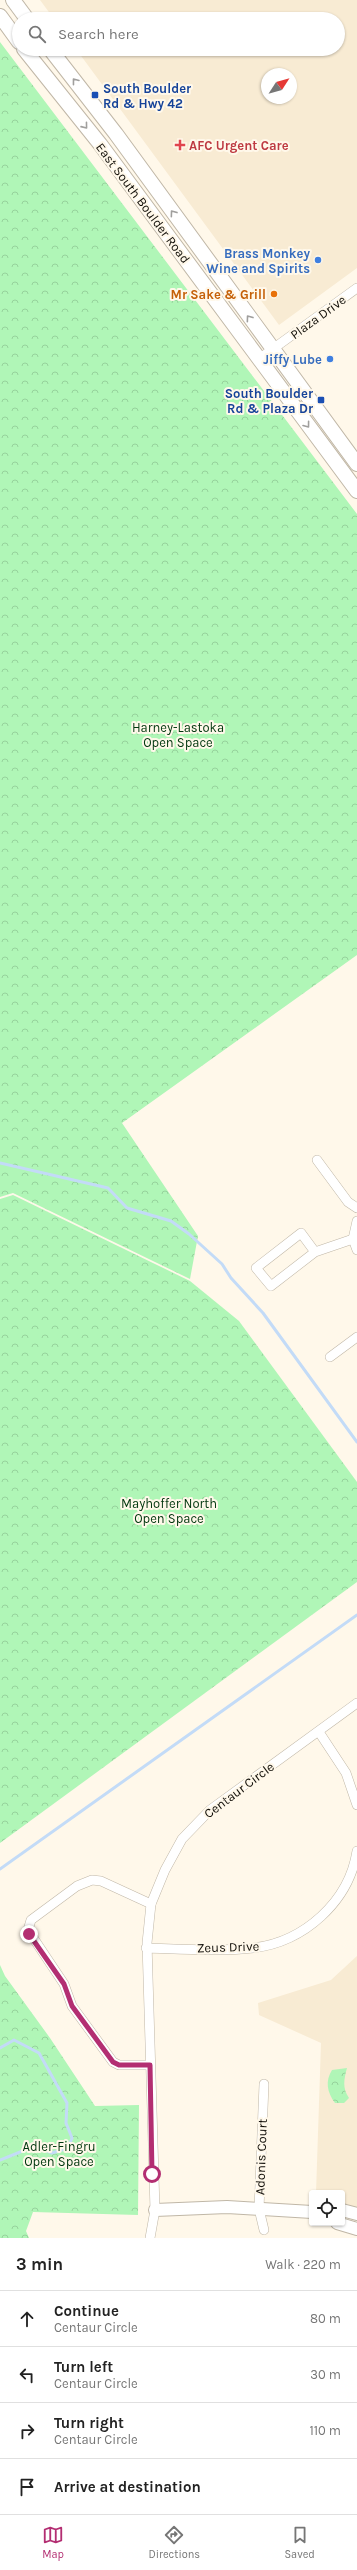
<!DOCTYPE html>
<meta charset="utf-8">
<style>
body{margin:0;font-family:Karla,sans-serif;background:#f2f2f2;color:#222}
.controls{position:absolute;right:12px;bottom:12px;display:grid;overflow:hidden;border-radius:4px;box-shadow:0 1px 3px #0004}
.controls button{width:36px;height:36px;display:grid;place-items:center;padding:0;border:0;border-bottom:1px solid #e0e0e0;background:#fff;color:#222;font:20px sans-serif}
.compass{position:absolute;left:261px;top:68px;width:36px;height:36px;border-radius:50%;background:#fff;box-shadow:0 1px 3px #0004;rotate:54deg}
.stop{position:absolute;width:12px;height:12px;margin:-9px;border:3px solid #b32e72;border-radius:50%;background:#fff}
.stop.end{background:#b32e72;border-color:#fff;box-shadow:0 1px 4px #0008}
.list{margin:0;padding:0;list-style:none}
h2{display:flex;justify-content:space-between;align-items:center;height:52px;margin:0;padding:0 16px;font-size:17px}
h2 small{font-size:13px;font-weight:400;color:#767676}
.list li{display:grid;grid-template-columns:26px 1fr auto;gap:12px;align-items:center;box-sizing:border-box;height:56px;padding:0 16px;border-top:1px solid #e0e0e0}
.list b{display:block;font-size:15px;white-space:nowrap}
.list p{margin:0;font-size:13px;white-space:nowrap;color:#767676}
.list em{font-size:13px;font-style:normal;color:#767676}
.icon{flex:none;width:22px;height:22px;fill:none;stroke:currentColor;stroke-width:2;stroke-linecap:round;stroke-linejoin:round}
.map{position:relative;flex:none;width:357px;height:2238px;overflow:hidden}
.search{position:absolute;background:#fff;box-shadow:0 1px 3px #0004;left:12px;right:12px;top:12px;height:44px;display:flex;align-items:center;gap:10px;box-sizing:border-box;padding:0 14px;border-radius:22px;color:#767676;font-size:15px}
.sheet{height:276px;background:#fff}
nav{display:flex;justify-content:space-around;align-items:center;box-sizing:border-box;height:56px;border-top:1px solid #e0e0e0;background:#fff;font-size:11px;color:#767676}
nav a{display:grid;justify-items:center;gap:2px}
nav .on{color:#b32e72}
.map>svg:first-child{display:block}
.built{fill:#f8ebd3;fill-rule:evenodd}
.park{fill:url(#park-crowns)}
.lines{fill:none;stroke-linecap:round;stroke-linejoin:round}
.stream{stroke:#c3dbf7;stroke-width:3}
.street-casing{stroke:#c0b7a7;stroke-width:10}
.secondary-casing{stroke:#c0b7a7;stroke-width:14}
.primary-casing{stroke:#c0b7a7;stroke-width:16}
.street{stroke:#fff;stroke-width:9}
.secondary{stroke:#fff;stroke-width:12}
.primary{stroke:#fff;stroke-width:14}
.oneway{stroke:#a09f9d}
.route{stroke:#b32e72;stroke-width:5}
.transit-dot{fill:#1a4fb4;stroke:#fff8ea;stroke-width:1.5}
.health-dot{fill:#e0444e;stroke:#fff8ea;stroke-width:1.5}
.shop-dot{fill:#3f7fe0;stroke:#fff8ea;stroke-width:1.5}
.food-dot{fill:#e8710a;stroke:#fff8ea;stroke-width:1.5}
.labels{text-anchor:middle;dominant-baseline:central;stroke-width:4;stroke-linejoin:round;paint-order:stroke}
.transit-label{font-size:13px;font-weight:bold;fill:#164399;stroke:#fff8ea;text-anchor:start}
.health-label{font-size:13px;font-weight:bold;fill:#be3a42;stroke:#fff8ea;text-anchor:start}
.street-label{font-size:13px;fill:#120f09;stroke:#fff8ea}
.shop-label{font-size:13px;font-weight:bold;fill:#366cbe;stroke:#fff8ea;text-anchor:end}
.food-label{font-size:13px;font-weight:bold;fill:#c56008;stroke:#fff8ea;text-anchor:end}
.park-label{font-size:13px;fill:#00370e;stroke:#fff8ea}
</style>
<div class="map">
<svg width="357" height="2238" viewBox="0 0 357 2238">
<defs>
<pattern id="park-crowns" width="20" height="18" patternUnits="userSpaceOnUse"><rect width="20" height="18" fill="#b0f6b7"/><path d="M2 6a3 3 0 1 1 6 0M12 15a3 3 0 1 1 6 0" fill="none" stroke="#96d29c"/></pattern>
</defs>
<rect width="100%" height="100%" fill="#fff8ea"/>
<!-- built -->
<g class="built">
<path d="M40,0H357V268L279,325L76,49H338V19H54ZM267,74H291V98H267Z"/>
<polygon points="357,1956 357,2208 342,2203 342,2193 316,2193 321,2043 259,2015 258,2003 331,1980"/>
</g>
<!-- park -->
<g class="park">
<polygon points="0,42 357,514 357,955 122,1123 198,1236 190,1279 13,1193 0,1197"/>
<polygon points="13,1195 190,1281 239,1321 357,1482 357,1582 0,1843 0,1199"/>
<polygon points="0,1965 5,1976 50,2038 95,2106 139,2105 138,2215 33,2212 26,2231 29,2238 0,2238"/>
<path d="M347,2068C344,2079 342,2088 349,2098L344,2103H335C327,2092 325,2081 332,2070Z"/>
</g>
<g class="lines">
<!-- stream -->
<g class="stream">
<polyline points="0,1163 108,1188 127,1208 171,1221 189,1234 222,1264 231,1278 263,1313 357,1442"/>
<polyline points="0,1869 357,1615"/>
<polyline points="0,2048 14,2040 39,2053 67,2103 66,2123 72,2138 68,2148 52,2153 35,2146 0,2160"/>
</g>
<!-- street casing -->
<g class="street-casing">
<g id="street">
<polyline points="259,359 357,288"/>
<polyline points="317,1160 348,1202 357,1208"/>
<polyline points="357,1221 353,1239 357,1250"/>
<polyline points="315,1252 301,1233 256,1268 271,1286 315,1252 353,1239"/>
<polyline points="330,1357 357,1337"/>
<polyline points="319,1732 346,1773 357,1805"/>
<path d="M146,1948C180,1949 220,1952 253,1948C304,1942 349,1902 357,1851"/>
<polyline points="150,2065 119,2065 113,2062 72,2006 64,1984 28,1930 31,1920 77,1886 92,1880 101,1881 151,1904"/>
<polyline points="264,2230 259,2209 264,2084"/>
<polyline points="150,2238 155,2210 147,1943 151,1904 165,1870 182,1839 210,1810 357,1703"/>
</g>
</g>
<!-- secondary casing -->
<g class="secondary-casing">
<g id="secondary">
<polyline points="155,2210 227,2207 312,2212"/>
<polyline points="342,2210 357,2214"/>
<polyline points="337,2223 357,2229"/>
</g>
</g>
<!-- primary casing -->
<g class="primary-casing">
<g id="primary">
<polyline points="13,0 27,19"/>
<polyline points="0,16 19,42"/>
<polyline points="24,49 100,144 357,491"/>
<polyline points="50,49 116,134 357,464"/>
</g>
</g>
<!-- street -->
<use href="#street" class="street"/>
<!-- secondary -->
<use href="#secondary" class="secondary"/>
<!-- primary -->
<use href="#primary" class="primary"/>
</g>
<!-- one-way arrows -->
<defs><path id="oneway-chevron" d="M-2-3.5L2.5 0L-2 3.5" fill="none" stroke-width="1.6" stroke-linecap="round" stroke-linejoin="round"/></defs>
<g class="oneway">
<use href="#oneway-chevron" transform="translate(75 81) rotate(-128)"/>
<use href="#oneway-chevron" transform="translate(85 126) rotate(51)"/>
<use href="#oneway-chevron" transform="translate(173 213) rotate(-126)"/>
<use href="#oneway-chevron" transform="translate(249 318) rotate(-126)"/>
<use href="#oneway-chevron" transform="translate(307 425) rotate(53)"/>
</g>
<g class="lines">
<!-- route -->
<polyline class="route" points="29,1934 64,1984 72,2006 113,2062 119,2065 150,2065 152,2174"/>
</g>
<!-- markers -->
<g class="transit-dot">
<rect x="91" y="91" width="8" height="8" rx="2"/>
<rect x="317" y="396" width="8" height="8" rx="2"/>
</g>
<path class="health-dot" d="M178 139h4v4h4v4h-4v4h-4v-4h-4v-4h4z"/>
<g class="shop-dot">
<circle cx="318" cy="260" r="4"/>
<circle cx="330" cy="359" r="4"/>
</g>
<circle class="food-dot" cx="274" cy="294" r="4"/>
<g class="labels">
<!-- transit labels -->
<g class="transit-label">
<text x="103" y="88">South Boulder<tspan x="103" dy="15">Rd &amp; Hwy 42</tspan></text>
<text x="313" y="393" text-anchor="end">South Boulder<tspan x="313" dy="15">Rd &amp; Plaza Dr</tspan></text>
</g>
<!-- health labels -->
<g class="health-label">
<text x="189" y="145">AFC Urgent Care</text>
</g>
<!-- street labels -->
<g class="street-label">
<text transform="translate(143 203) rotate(53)">East South Boulder Road</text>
<text transform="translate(318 317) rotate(-36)">Plaza Drive</text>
<text transform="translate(239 1790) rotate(-37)">Centaur Circle</text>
<text transform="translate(228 1947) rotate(-2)">Zeus Drive</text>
<text transform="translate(261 2157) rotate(-88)">Adonis Court</text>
</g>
<!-- shop labels -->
<g class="shop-label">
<text x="310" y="253">Brass Monkey<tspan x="310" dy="15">Wine and Spirits</tspan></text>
<text x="322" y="359">Jiffy Lube</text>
</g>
<!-- food labels -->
<g class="food-label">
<text x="266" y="294">Mr Sake &amp; Grill</text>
</g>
<!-- park labels -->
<g class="park-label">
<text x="178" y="727">Harney-Lastoka<tspan x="178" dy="15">Open Space</tspan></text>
<text x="169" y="1503">Mayhoffer North<tspan x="169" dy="15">Open Space</tspan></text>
<text x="59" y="2146">Adler-Fingru<tspan x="59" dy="15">Open Space</tspan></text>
</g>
</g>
</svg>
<div class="controls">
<button><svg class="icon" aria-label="locate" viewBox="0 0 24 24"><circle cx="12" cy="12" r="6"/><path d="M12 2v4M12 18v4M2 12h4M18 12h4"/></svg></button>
</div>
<svg class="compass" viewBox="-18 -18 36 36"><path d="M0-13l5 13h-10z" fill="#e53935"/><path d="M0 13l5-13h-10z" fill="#767676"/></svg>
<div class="stop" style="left:152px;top:2174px"></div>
<div class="stop end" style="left:29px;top:1934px"></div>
<div class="search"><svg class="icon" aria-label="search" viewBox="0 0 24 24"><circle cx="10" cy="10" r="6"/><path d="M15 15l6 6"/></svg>Search here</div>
</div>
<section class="sheet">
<h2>3 min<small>Walk · 220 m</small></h2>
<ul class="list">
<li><svg class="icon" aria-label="ahead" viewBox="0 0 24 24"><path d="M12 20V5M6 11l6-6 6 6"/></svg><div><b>Continue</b><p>Centaur Circle</p></div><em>80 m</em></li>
<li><svg class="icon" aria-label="left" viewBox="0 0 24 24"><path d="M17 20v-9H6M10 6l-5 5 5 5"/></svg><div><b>Turn left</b><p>Centaur Circle</p></div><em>30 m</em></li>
<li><svg class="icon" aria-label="right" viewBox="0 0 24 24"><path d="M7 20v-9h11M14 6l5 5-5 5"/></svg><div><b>Turn right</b><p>Centaur Circle</p></div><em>110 m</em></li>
<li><svg class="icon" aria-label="arrive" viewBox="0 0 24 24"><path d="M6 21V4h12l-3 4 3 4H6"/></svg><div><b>Arrive at destination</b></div></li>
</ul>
</section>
<nav>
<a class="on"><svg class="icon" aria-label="map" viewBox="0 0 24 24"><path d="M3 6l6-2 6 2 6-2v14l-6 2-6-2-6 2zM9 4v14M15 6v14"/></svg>Map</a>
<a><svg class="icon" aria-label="directions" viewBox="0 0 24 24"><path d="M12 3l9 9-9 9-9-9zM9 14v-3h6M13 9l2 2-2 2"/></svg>Directions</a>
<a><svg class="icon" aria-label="saved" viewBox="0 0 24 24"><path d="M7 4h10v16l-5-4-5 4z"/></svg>Saved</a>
</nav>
